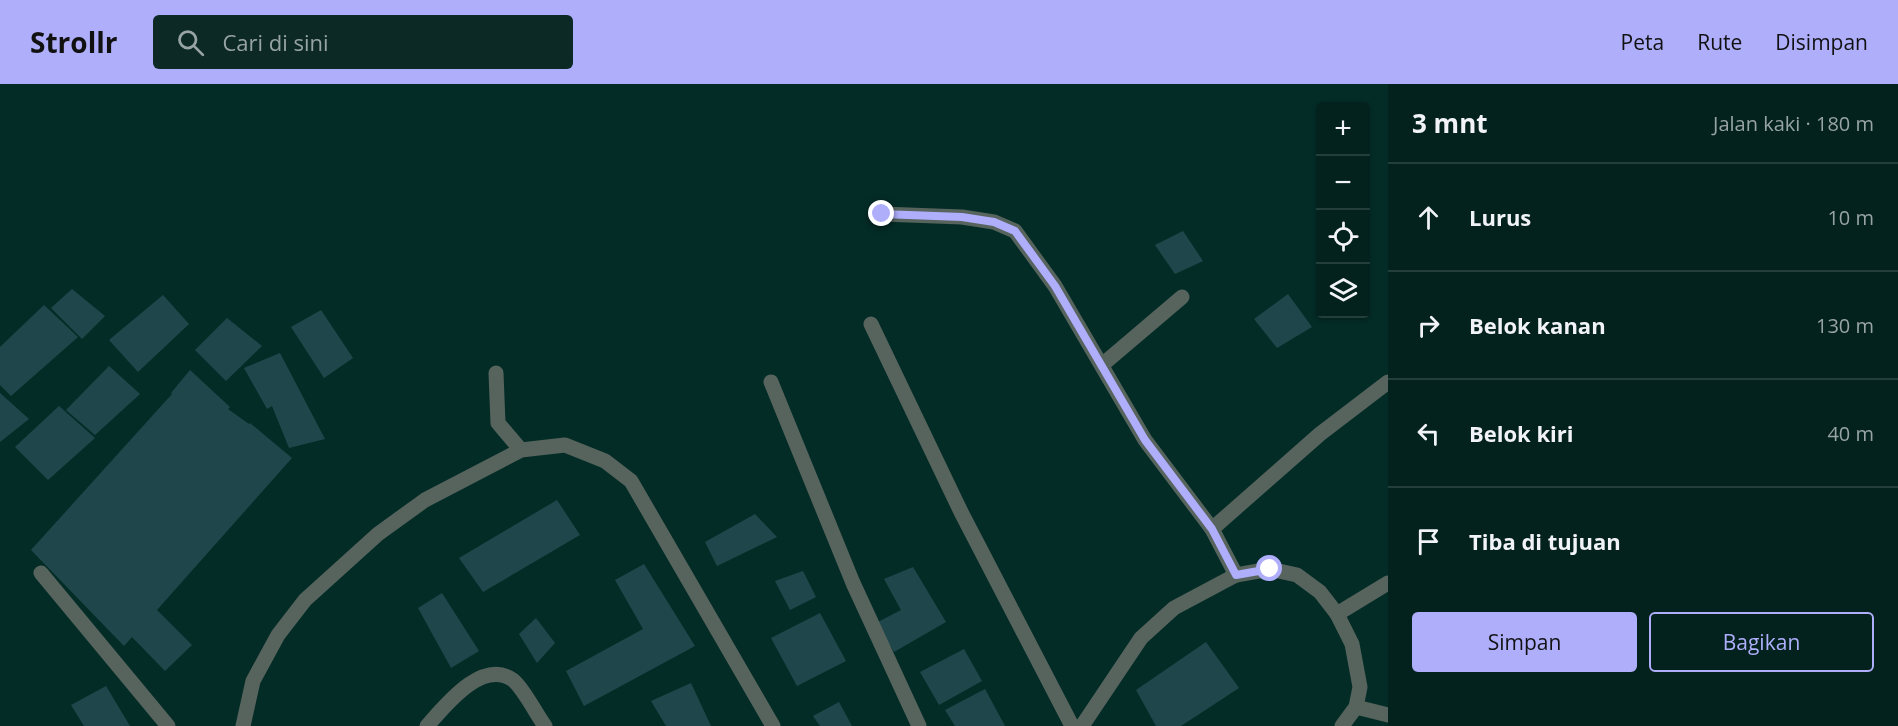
<!DOCTYPE html>
<html lang="id">
<meta charset="utf-8">
<style>
body{margin:0;font-family:"Open Sans",sans-serif;background:#0d2926;color:#f1f3f6}
.controls{position:absolute;right:18px;top:18px;display:grid;overflow:hidden;border-radius:6px;box-shadow:0 2px 4px #0004}
.controls button{width:54px;height:54px;display:grid;place-items:center;padding:0;border:0;border-bottom:2px solid #243e3b;background:#03211d;color:#f1f3f6;font:30px sans-serif}
.stop{position:absolute;width:18px;height:18px;margin:-14px;border:4px solid #aeaefb;border-radius:50%;background:#fff}
.stop.end{background:#aeaefb;border-color:#fff;box-shadow:0 2px 6px #0008}
.list{margin:0;padding:0;list-style:none}
h2{display:flex;justify-content:space-between;align-items:center;height:78px;margin:0;padding:0 24px;font-size:26px}
h2 small{font-size:20px;font-weight:400;color:#97a3a4}
.list li{display:grid;grid-template-columns:39px 1fr auto;gap:18px;align-items:center;box-sizing:border-box;height:108px;padding:0 24px;border-top:2px solid #243e3b}
.list b{display:block;font-size:22px;white-space:nowrap}
.list em{font-size:20px;font-style:normal;color:#97a3a4}
.actions{display:flex;gap:12px;padding:18px 24px}
.actions a{flex:1;padding:14px 0;border:2px solid #aeaefb;border-radius:6px;text-align:center;font-size:21px;color:#aeaefb}
.actions .main{background:#aeaefb;color:#111}
.icon{flex:none;width:33px;height:33px;fill:none;stroke:currentColor;stroke-width:2;stroke-linecap:round;stroke-linejoin:round}
.map{position:relative;flex:none;width:1388px;height:642px;overflow:hidden}
header{display:flex;align-items:center;gap:36px;box-sizing:border-box;height:84px;padding:0 30px;background:#aeaefb;color:#111}
header strong{font-size:28px}
nav{display:flex;gap:33px;margin-inline-start:auto;font-size:21px}
.search{width:420px;height:54px;background:#0d2926;display:flex;align-items:center;gap:15px;box-sizing:border-box;padding:0 21px;border-radius:6px;color:#97a3a4;font-size:22px}
main{display:flex}
aside{flex:1;background:#03211d}
.map>svg:first-child{display:block}
.building{fill:#1f474b}
.lines{fill:none;stroke-linecap:round;stroke-linejoin:round}
.minor{stroke:#57645d;stroke-width:15}
.route{stroke:#aeaefb;stroke-width:8}
</style>
<header>
<strong>Strollr</strong>
<div class="search"><svg class="icon" aria-label="search" viewBox="0 0 24 24"><circle cx="10" cy="10" r="6"/><path d="M15 15l6 6"/></svg>Cari di sini</div>
<nav><a>Peta</a><a>Rute</a><a>Disimpan</a></nav>
</header>
<main>
<div class="map">
<svg width="1388" height="642" viewBox="0 0 1388 642">
<rect width="100%" height="100%" fill="#042c27"/>
<!-- building -->
<g class="building">
<polygon points="1183,147 1203,177 1175,190 1155,161"/>
<polygon points="72,205 105,232 82,255 51,224"/>
<polygon points="1288,210 1312,243 1277,264 1254,235"/>
<polygon points="163,211 189,240 138,288 109,256"/>
<polygon points="44,221 78,253 11,312 0,301 0,263"/>
<polygon points="321,226 353,274 324,294 291,243"/>
<polygon points="227,234 262,262 226,297 195,266"/>
<polygon points="280,269 325,355 289,364 272,322 267,325 244,284"/>
<polygon points="109,282 140,310 95,351 66,326"/>
<polygon points="190,286 230,323 228,325 249,340 250,339 292,374 157,526 192,561 165,587 132,553 124,562 31,466 172,310 171,309"/>
<polygon points="0,309 29,335 0,358"/>
<polygon points="59,322 95,354 48,396 15,363"/>
<polygon points="557,416 580,451 483,508 459,474"/>
<polygon points="755,430 777,453 717,482 705,458"/>
<polygon points="644,480 695,562 584,622 566,587 643,545 615,496"/>
<polygon points="913,483 946,538 894,568 876,539 901,526 884,495"/>
<polygon points="803,487 816,513 790,526 775,497"/>
<polygon points="442,509 479,567 451,584 418,524"/>
<polygon points="820,529 846,577 797,602 771,554"/>
<polygon points="536,534 555,559 537,579 519,550"/>
<polygon points="1206,558 1239,604 1181,642 1156,642 1136,606"/>
<polygon points="964,565 982,597 939,621 920,588"/>
<polygon points="691,599 711,642 666,642 651,617"/>
<polygon points="106,602 130,642 84,642 71,621"/>
<polygon points="985,605 1005,642 955,642 945,626"/>
<polygon points="839,618 852,642 820,642 813,632"/>
</g>
<g class="lines">
<!-- minor -->
<g class="minor">
<polyline points="882,130 962,133 994,138 1015,147 1055,202 1145,356 1212,445 1236,491"/>
<polyline points="871,240 961,428 1072,642"/>
<polyline points="1102,281 1182,213"/>
<polyline points="496,289 498,339 521,366"/>
<polyline points="771,298 853,499 919,642"/>
<polyline points="1212,445 1320,350 1388,298"/>
<polyline points="41,489 168,642"/>
<polyline points="1337,530 1388,499"/>
<polyline points="1356,623 1388,631"/>
<polyline points="243,642 253,597 278,551 305,516 378,450 425,416 521,366 565,361 605,377 631,397 773,642"/>
<path d="M427,642C445,622 482,574 513,596C524,605 536,630 545,642"/>
<polyline points="1082,642 1141,554 1174,524 1236,491 1270,485 1297,491 1320,508 1337,530 1352,560 1360,603 1356,623 1342,642"/>
</g>
</g>
<g class="lines">
<!-- route -->
<polyline class="route" points="882,130 962,133 994,138 1015,147 1055,202 1145,356 1212,445 1236,491 1270,485"/>
</g>
</svg>
<div class="controls">
<button>+</button>
<button>−</button>
<button><svg class="icon" aria-label="locate" viewBox="0 0 24 24"><circle cx="12" cy="12" r="6"/><path d="M12 2v4M12 18v4M2 12h4M18 12h4"/></svg></button>
<button><svg class="icon" aria-label="layers" viewBox="0 0 24 24"><path d="M12 4l9 5-9 5-9-5zM3 14l9 5 9-5"/></svg></button>
</div>
<div class="stop" style="left:1270px;top:485px"></div>
<div class="stop end" style="left:882px;top:130px"></div>
</div>
<aside>
<h2>3 mnt<small>Jalan kaki · 180 m</small></h2>
<ul class="list">
<li><svg class="icon" aria-label="ahead" viewBox="0 0 24 24"><path d="M12 20V5M6 11l6-6 6 6"/></svg><div><b>Lurus</b></div><em>10 m</em></li>
<li><svg class="icon" aria-label="right" viewBox="0 0 24 24"><path d="M7 20v-9h11M14 6l5 5-5 5"/></svg><div><b>Belok kanan</b></div><em>130 m</em></li>
<li><svg class="icon" aria-label="left" viewBox="0 0 24 24"><path d="M17 20v-9H6M10 6l-5 5 5 5"/></svg><div><b>Belok kiri</b></div><em>40 m</em></li>
<li><svg class="icon" aria-label="arrive" viewBox="0 0 24 24"><path d="M6 21V4h12l-3 4 3 4H6"/></svg><div><b>Tiba di tujuan</b></div></li>
</ul>
<div class="actions"><a class="main">Simpan</a><a>Bagikan</a></div>
</aside>
</main>
